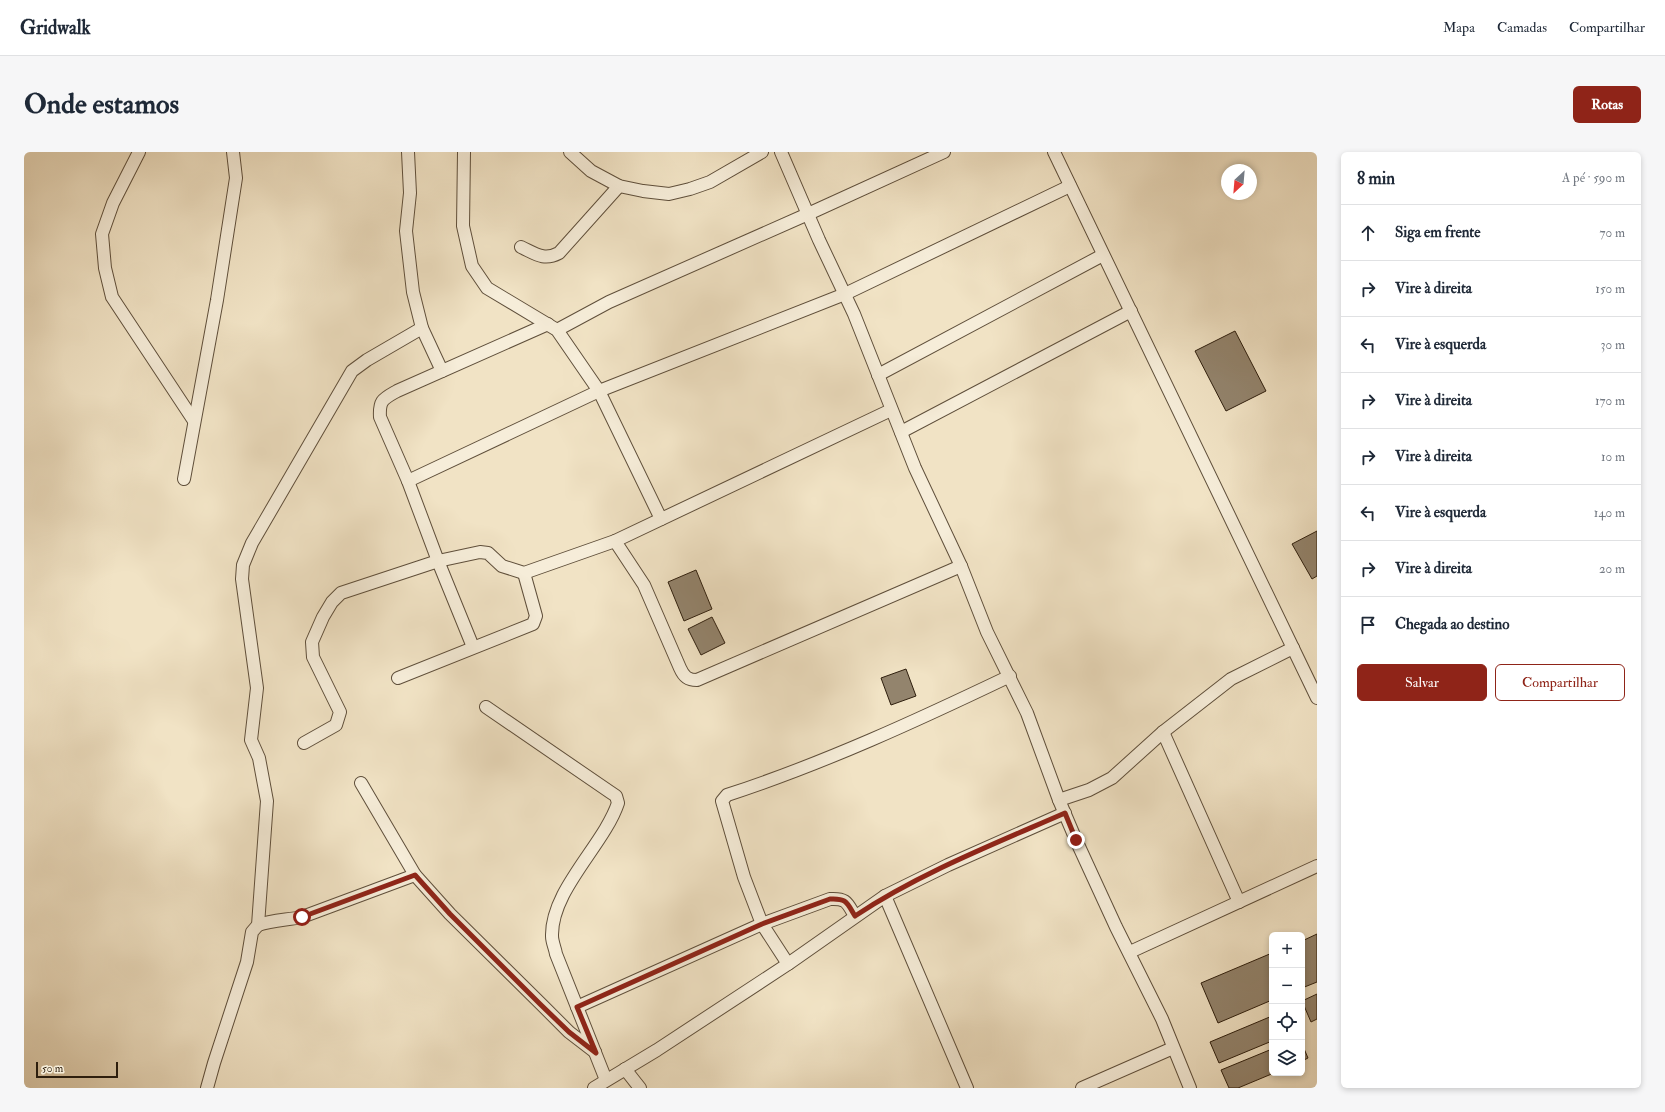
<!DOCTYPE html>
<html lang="pt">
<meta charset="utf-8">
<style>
body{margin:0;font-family:"IM FELL Double Pica",serif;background:#f6f6f7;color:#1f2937}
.controls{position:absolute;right:12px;bottom:12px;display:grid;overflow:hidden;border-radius:6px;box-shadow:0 2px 6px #0003}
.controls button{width:36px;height:36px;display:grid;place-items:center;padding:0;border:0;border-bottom:1px solid #e0e1e3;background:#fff;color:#1f2937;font:20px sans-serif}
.compass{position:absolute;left:1197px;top:12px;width:36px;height:36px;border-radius:50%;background:#fff;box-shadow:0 2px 6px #0003;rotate:206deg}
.scale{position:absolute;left:12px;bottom:10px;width:82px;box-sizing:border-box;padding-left:4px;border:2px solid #2e1e0d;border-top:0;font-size:11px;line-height:14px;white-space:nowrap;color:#2e1e0d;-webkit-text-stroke:3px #f6edd9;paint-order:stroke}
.stop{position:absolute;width:12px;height:12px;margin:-9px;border:3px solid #8f2418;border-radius:50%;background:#fff}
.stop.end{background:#8f2418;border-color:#fff;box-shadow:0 1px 4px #0008}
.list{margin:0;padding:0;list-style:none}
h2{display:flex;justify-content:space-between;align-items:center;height:52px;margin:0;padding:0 16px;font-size:17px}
h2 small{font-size:13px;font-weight:400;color:#747a83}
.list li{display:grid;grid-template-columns:26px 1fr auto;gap:12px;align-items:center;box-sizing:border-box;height:56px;padding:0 16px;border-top:1px solid #e0e1e3}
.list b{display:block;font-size:15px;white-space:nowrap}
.list em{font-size:13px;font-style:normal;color:#747a83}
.actions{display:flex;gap:8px;padding:12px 16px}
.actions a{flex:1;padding:9px 0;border:1px solid #8f2418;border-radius:6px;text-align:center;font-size:14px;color:#8f2418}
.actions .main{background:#8f2418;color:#fff}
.icon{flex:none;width:22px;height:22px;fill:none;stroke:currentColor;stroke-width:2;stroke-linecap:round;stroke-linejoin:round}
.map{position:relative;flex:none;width:1293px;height:936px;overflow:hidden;border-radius:6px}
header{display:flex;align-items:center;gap:24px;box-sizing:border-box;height:56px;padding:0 20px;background:#fff;border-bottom:1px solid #e0e1e3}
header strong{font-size:19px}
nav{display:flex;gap:22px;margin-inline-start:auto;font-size:14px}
.intro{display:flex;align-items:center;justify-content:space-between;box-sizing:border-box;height:96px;padding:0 24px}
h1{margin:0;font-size:28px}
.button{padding:10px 18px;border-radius:6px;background:#8f2418;color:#fff;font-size:14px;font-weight:700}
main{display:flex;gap:24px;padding:0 24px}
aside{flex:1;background:#fff;border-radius:6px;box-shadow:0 2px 6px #0003}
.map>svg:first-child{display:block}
.building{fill:#93846d;stroke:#2e1e0d}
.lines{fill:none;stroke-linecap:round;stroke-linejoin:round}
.minor-casing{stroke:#5f4f3b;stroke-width:14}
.minor{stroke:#f6edd9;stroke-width:12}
.route{stroke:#8f2418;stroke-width:5}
</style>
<header>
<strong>Gridwalk</strong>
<nav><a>Mapa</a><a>Camadas</a><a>Compartilhar</a></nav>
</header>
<div class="intro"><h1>Onde estamos</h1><a class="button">Rotas</a></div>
<main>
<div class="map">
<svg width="1293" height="936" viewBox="0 0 1293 936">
<rect width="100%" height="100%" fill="#f1e3c5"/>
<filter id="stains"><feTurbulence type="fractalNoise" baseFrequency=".005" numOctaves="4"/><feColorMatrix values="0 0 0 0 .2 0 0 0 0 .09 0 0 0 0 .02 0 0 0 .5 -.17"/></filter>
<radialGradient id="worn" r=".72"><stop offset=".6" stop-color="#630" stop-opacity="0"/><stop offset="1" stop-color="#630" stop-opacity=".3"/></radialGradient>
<!-- building -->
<g class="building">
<polygon points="1211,179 1242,239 1202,259 1171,199"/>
<polygon points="1293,379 1293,424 1288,427 1268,392"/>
<polygon points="672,418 688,457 660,469 644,430"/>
<polygon points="688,465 701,491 677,503 664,477"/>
<polygon points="882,517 892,544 867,553 857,526"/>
<polygon points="1293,782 1293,830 1278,836 1278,789"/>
<polygon points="1248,801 1248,848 1194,871 1177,831"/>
<polygon points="1293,842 1293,867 1287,870 1278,849"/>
<polygon points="1248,864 1248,889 1195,911 1186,890"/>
<polygon points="1278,892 1284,906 1278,909"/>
<polygon points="1248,897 1248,921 1250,921 1214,936 1205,936 1197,918"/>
</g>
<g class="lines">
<!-- minor casing -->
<g class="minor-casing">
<g id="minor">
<polyline points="115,0 89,51 78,82 81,116 88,145 170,269"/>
<polyline points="384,0 386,41 382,79 389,140 398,176 418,219"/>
<polyline points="440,0 439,74 448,114 463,136 533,178 575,239 637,367"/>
<polyline points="546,0 567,19 595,34 619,39 645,42 666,37 686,30 738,0"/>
<polyline points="757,0 795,88 830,162 891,316 937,414 963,480 1003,561 1035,648 1052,688 1092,775 1138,867 1166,936"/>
<polyline points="1030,0 1293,546"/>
<path d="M497,95C512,102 520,109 535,101L595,34"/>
<polyline points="533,178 585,150 784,62 920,0"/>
<polyline points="854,223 1079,103"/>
<polyline points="877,280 1107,159"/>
<polyline points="160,327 193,148 212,26 209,0"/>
<polyline points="384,329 575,239 821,142 1046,34"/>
<path d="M591,389L620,433L656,516C660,525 664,528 673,528L937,414"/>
<path d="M449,495L414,409L384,329L356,265C355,248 359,247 373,239L524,172"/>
<polyline points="374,526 509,472 512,464 500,421"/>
<path d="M462,555L586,640L592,644L594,651C580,693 527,738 528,784C528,790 531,796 532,802L582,928"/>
<polyline points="1139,580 1215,750"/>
<polyline points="280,591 312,573 316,560 289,505 288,490 299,465 308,450 317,441 414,409 456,400 464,401 478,414 500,421 591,389 867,258"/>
<polyline points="337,631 391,723 426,762 517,852 545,880 571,900"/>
<polyline points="1035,648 1065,638 1088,626 1139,580 1207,527 1269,496"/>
<polyline points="861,744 943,936"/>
<path d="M234,773C248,768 263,768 278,765L391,723"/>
<polyline points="1106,800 1293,714"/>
<path d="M764,812L738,772L720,725L698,649L703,643C801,611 894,568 986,524"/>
<path d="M553,855L738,772L806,747C823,746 823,751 831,764"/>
<polyline points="601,917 616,936"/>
<polyline points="183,936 190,911 223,810 228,780 234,773 243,649 235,606 227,588 233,536 218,427 219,413 228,391 328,219 343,208 398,176"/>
<polyline points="570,936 633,898 764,812 861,744 924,713 1041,661"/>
<polyline points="1058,936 1149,896"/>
</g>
</g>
<!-- minor -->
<use href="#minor" class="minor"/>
</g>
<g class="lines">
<!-- route -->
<path class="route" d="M278,765L391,723L426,762L516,852L545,880L572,901L553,855L738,772L806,747C823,746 823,751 831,764C896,721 970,692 1041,661L1052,688"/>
</g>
<rect width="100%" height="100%" filter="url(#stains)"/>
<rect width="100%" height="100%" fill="url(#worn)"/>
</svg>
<div class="controls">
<button>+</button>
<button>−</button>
<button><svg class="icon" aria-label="locate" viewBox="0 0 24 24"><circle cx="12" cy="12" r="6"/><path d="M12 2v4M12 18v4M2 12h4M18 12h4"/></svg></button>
<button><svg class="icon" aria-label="layers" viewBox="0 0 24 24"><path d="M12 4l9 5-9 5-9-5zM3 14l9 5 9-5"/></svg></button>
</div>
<svg class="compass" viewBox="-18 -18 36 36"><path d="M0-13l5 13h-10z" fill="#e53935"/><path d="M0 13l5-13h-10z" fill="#747a83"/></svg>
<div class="scale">50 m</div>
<div class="stop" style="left:278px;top:765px"></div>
<div class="stop end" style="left:1052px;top:688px"></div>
</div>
<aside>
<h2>8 min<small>A pé · 590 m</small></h2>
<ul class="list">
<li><svg class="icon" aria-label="ahead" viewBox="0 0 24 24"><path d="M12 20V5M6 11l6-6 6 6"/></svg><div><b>Siga em frente</b></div><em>70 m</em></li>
<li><svg class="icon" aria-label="right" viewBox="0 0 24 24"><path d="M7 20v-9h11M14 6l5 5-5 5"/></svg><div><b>Vire à direita</b></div><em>150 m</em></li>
<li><svg class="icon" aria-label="left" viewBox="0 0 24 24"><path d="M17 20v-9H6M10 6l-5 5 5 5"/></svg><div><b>Vire à esquerda</b></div><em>30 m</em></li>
<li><svg class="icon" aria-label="right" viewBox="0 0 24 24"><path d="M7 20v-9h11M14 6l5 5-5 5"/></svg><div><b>Vire à direita</b></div><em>170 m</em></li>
<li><svg class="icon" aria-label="right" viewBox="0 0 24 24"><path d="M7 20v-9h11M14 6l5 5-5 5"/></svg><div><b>Vire à direita</b></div><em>10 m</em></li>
<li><svg class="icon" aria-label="left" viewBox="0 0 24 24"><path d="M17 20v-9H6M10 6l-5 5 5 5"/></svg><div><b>Vire à esquerda</b></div><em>140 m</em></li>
<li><svg class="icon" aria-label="right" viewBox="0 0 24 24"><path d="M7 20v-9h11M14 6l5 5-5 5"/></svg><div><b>Vire à direita</b></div><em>20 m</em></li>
<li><svg class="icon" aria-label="arrive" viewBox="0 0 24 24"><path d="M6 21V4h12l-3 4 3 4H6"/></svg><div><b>Chegada ao destino</b></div></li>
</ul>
<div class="actions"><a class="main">Salvar</a><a>Compartilhar</a></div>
</aside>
</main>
